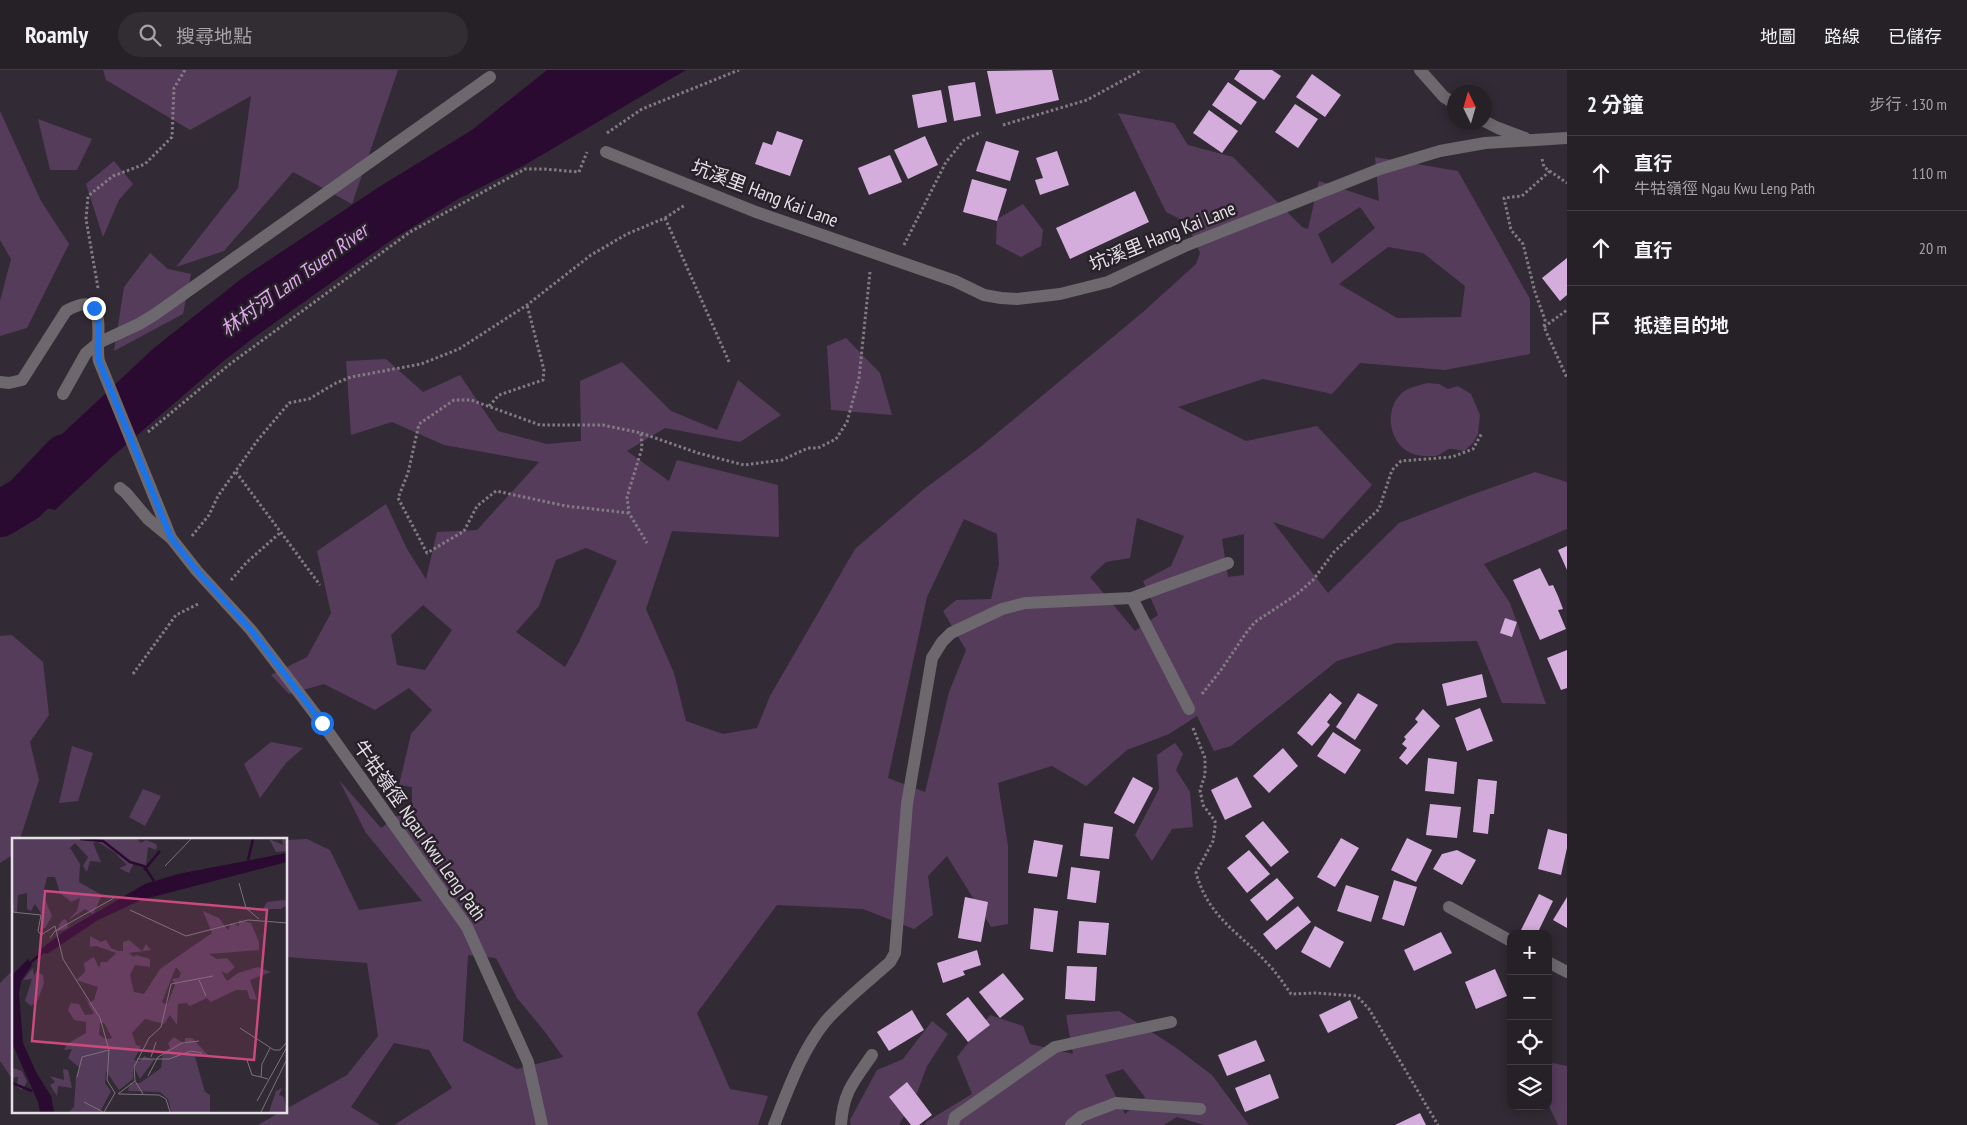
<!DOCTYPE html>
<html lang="zh-TW">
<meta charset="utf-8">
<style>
body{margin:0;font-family:"PT Sans Narrow","Noto Sans TC",sans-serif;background:#322d33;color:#f1f3f6}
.controls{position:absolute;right:15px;bottom:15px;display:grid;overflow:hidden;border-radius:10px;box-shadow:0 2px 12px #0003}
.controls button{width:45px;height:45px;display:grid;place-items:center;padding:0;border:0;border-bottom:1px solid #423e44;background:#262027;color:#f1f3f6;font:25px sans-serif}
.compass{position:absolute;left:1447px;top:15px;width:45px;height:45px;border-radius:50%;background:#262027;box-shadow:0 2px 12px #0003;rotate:355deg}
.stop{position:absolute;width:15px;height:15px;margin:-11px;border:4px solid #1a73e8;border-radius:50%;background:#fff}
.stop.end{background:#1a73e8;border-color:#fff;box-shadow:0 1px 5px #0008}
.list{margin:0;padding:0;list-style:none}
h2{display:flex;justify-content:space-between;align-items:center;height:65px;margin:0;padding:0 20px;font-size:21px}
h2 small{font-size:16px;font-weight:400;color:#a4a3a7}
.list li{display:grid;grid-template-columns:32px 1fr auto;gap:15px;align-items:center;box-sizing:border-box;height:75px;padding:0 20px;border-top:1px solid #423e44}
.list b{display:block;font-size:19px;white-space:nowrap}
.list p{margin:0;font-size:16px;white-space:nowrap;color:#a4a3a7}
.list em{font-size:16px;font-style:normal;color:#a4a3a7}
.icon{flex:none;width:28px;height:28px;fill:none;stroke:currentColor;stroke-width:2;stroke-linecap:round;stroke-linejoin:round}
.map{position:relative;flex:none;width:1567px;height:1055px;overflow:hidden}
header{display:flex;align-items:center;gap:30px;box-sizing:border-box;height:70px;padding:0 25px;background:#262027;border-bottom:1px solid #423e44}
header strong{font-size:24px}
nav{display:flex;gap:28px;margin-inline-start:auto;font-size:18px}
.search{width:350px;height:45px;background:#322d33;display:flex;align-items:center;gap:12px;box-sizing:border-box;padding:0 18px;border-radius:28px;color:#a4a3a7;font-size:19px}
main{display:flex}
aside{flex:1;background:#262027}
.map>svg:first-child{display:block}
.green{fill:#563c5b;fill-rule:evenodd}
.water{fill:#2a0a31}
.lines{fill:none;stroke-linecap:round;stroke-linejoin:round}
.river{stroke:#2a0a31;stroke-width:46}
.building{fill:#d4addd}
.path{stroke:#827b83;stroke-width:3;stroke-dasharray:2.5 2.5;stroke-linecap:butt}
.minor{stroke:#6c686d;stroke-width:12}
.route{stroke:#1a73e8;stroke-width:6}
.labels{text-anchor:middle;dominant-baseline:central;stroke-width:5;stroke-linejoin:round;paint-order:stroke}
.street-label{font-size:19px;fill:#e5e0e6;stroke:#28212a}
.water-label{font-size:20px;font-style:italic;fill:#dfa7eb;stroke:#28212a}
.inset-river{fill:none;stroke:#2a0a31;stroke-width:2.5}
.inset-road{fill:none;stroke:#7a737b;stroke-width:1}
.view{fill:#cb4a7e;fill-opacity:0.15;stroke:#cb4a7e;stroke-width:2.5}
.inset-edge{fill:none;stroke:#e5e0e6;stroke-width:2.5}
</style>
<header>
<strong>Roamly</strong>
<div class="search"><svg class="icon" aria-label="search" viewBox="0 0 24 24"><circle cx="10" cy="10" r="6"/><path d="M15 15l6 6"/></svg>搜尋地點</div>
<nav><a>地圖</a><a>路線</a><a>已儲存</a></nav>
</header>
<main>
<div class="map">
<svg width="1567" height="1055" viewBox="0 0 1567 1055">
<rect width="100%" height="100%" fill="#322a34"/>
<!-- green -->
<g class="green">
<polygon points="103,0 398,0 352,134 293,102 224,181 176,197 238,118 251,26 190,60 106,10"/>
<polygon points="0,41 41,131 69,174 27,258 0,266 0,231 11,189 0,170"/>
<path d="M1118,43L1174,53L1188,75L1233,87L1302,157L1308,159L1319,111L1379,131L1375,87L1458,101L1530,229V284L1445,300L1360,293L1332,324L1263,309L1178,337L1246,371L1317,356L1372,415L1323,469L1273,452L1328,523L1399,453L1471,425L1535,402L1567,412V459L1484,494L1510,533L1546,634L1502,633L1477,571L1396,573L1337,591L1231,676L1214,681L1197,646L1169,664L1127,680L1086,716L1052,696L998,713L1008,776V854L991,857L947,786L928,806L933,845L914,859L863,839L777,835L697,943L730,1019L768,1026L758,1055H394L452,1018L429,980L394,973L351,1037L380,1055H258L282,1041H286V1039L347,1005L378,966L367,893L286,887V770L307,769L330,780L359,840L422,831L366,763L339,710L381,758L412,735V717L399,715L411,664L432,640L409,618L375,640L324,614L289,624L271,605L307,587L331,543L317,481L386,434L407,479L426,509L437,462L477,460L539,392L444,375L392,352L351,365L346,291L386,289L423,322L460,305L498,361L547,374L581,371L580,311L622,292L671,341L717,360L738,310L781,345L740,372L665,358L627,381L669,411L677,390L778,415L779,467L672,461L646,539L674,603L686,651L723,664L757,658L770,626L855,479L923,420L978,379L1143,242L1196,194L1200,183L1186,152L1166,142ZM1360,137L1375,158L1332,194L1318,164ZM1388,177L1423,183L1465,216L1461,247L1397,248L1339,214ZM1137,448L1184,466L1171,496L1143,511L1158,545L1135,561L1090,507L1106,492L1130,488ZM964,449L997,464L999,494L991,529L956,530L943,541L966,580L949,622L925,722L888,708L927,527ZM1244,464V505L1228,507L1222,469ZM586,478L617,491L579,572L565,597L516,562L539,536L556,490ZM423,535L452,560L425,600L397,595L391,565ZM468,885L496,888L517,928L545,962L563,987L517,999L463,971Z"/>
<polygon points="38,49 92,69 77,100 50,100"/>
<polygon points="114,91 133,114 119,130 103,167 86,114"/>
<polygon points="1023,134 1043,160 1041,176 1021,187 996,174 997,149"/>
<polygon points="150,183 168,199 191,204 183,244 114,281 124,217"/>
<polygon points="846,268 880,303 892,345 831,340 827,276"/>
<path d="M1428,313L1439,314L1448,319L1458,316L1471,324L1480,345L1478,364L1473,373L1464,381C1459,381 1453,378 1449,379C1446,380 1442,383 1439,385C1433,387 1422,386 1416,385C1389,378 1382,339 1403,322C1410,317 1420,315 1428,313Z"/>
<polygon points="12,565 43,592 49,645 30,672 39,710 20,769 14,769 14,784 0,793 0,566"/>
<polygon points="271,672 303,678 286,693 260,728 244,694"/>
<polygon points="1175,673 1183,684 1176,700 1190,722 1193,757 1172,759 1152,791 1135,765 1159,719 1157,685"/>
<polygon points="72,676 93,683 78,731 59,733"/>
<polygon points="143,719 161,726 145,756 129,747"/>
<polygon points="14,899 14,1008 13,1010 0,991 0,913"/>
<path d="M1119,941L1175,977L1212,1005L1249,1055H1204L1177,1047L1164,1055H925L926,1052L972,1024L957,987L990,945L1023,956L1030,974L1073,984L1066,945ZM1123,999L1145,1027L1125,1044L1105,1005Z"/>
<polygon points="932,951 948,964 927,996 917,1023 899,1055 851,1055 850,1050 877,1000 903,989"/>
<polygon points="1548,992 1567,996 1567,1055 1558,1055 1548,1034"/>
</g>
<!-- water -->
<polygon class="water" points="547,0 686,0 523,96 458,129 390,171 256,266 221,293 113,386 55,440 20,432 13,410 154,278 245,206 379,117 472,60"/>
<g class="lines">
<!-- river -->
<polyline class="river" points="0,444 25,429 65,387"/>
</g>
<!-- building -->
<g class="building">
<polygon points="1052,0 1059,30 996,44 987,1"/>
<polygon points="1240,0 1272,0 1281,6 1264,30 1234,9"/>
<polygon points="1312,4 1341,25 1325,47 1296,27"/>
<polygon points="975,12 981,46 954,51 948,16"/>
<polygon points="1228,12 1257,32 1241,55 1212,35"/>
<polygon points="941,20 947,52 918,58 912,25"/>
<polygon points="1295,34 1318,49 1298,78 1275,62"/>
<polygon points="1209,40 1238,61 1222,83 1193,63"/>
<polygon points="777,61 803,70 790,106 755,94 763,72 772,75"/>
<polygon points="925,66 938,95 908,109 894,80"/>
<polygon points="986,71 1019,81 1010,111 976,101"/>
<polygon points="1057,81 1069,115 1040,125 1035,110 1043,108 1036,88"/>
<polygon points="890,85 902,112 869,125 858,98"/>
<polygon points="972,109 1007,119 997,151 963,142"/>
<polygon points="1135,121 1149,152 1070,189 1056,158"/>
<polygon points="1567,188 1567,225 1560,231 1542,208"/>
<polygon points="1567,476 1567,500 1558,480"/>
<polygon points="1540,498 1549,516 1553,515 1558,526 1563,539 1558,540 1566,559 1540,570 1513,510"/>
<polygon points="1505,548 1517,552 1512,567 1500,563"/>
<polygon points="1567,580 1567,618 1561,620 1547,588"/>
<polygon points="1482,604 1487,627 1447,636 1442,614"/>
<polygon points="1330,623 1342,633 1327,652 1330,655 1312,676 1297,663"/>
<polygon points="1358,623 1378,635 1355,670 1336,657"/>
<polygon points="1480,638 1493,671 1467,681 1455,648"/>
<polygon points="1423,639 1440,656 1407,695 1399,688 1407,678 1402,674 1406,669 1404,667 1418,652 1415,649"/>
<polygon points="1333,662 1361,680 1345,704 1317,686"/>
<polygon points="1283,678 1298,696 1269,723 1253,706"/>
<polygon points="1428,688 1457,692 1454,724 1425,721"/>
<polygon points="1133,707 1153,718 1134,754 1114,743"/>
<polygon points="1237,707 1252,737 1225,750 1211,720"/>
<polygon points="1478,709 1497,711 1494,744 1490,744 1488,764 1473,762"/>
<polygon points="1430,734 1461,737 1457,768 1426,765"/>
<polygon points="1263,751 1289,782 1271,797 1245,766"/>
<polygon points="1084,753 1113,757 1109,789 1080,786"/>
<polygon points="1548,759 1567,764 1567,778 1561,805 1538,799"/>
<polygon points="1341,768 1359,778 1335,817 1317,807"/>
<polygon points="1407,768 1432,780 1416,812 1391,800"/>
<polygon points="1034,770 1063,775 1057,807 1028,803"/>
<polygon points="1249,780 1270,804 1247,823 1227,798"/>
<polygon points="1457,780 1476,790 1462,815 1433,799 1442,784"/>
<polygon points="1071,797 1100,801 1096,833 1067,829"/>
<polygon points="1277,808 1294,828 1267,851 1250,830"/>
<polygon points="1394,810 1417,817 1404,856 1382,849"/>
<polygon points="1346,815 1379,826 1371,852 1337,841"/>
<polygon points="1539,824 1553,831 1537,864 1519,864"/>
<polygon points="965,827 988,832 981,872 958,868"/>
<polygon points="1567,827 1567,858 1553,850"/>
<polygon points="1298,836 1311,852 1276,880 1263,864"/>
<polygon points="1034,838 1058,841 1053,882 1030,879"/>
<polygon points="1079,851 1109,853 1106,885 1077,883"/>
<polygon points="1315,856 1344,872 1330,898 1301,882"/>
<polygon points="1441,862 1452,883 1414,901 1404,880"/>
<polygon points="977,880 981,895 963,901 965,905 943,913 937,893"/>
<polygon points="1067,896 1097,897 1095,931 1065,929"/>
<polygon points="1495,899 1507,926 1476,939 1465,912"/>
<polygon points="1003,903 1024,929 1000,948 979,922"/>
<polygon points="968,927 990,955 968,972 946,944"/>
<polygon points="1350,930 1358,948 1328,963 1319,945"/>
<polygon points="912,940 924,960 889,981 877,962"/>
<polygon points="1256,970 1265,991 1227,1006 1218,985"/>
<polygon points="1270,1004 1279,1028 1245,1042 1235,1018"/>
<polygon points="907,1012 932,1045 919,1055 911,1055 889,1027"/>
<polygon points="1420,1043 1426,1055 1395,1055"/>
</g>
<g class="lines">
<!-- path -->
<g class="path">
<polyline points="1003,55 1087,30 1142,0"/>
<polyline points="607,63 642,39 739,0"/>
<polyline points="1542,89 1544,97 1567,113"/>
<polyline points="1550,101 1522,126 1504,128 1511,160 1523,174 1535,222 1545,250 1544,257 1567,308"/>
<polyline points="665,148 730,294"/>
<polyline points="904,175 946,92 964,70 981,62"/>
<polyline points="98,218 86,149 88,126 113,106 145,94 172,67 174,18 185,0"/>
<polyline points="1544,257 1567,240"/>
<polyline points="489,336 499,325 543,310 544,300 527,235"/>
<polyline points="148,362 230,294 410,162 525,99 544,99 579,102 587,82"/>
<polyline points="641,363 698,383 744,395 782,390 808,378 818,378 836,369 847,352 859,308 870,202"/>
<polyline points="236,402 320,515"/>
<polyline points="629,443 566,436 496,421 477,436 464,461 427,483 398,428 408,403 419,354 454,330 471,330 540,355 603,355 641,363 642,378 627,427 629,443 647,473"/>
<polyline points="192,466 209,445 218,426 257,371 289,333 309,329 336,313 351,307 421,294 459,279 527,235 591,185 627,164 665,148 685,135"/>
<polyline points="231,510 247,492 281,462"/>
<polyline points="133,604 176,545 200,533"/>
<polyline points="1202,624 1221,600 1246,563 1255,552 1296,525 1313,510 1334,482 1379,439 1392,400 1401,391 1452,387 1473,379 1482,363"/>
<path d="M1193,658L1205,688V705L1200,720L1203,735L1215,751V758L1213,771L1196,803C1209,848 1238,861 1267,893C1276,902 1284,914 1291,924L1316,923L1357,926L1369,939L1438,1055"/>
</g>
<!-- minor -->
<g class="minor">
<polyline points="1420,0 1444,27 1454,33"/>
<polyline points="1484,51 1498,58 1525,68"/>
<polyline points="606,82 756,142 955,211 984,225 1001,228 1017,229 1060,224 1108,212 1185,176 1380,99 1440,81 1485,73 1567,68"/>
<path d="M0,312L9,313L22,310L66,241C112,215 94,271 99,291L171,468L197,501L251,560L322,653L467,857L528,992L542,1055"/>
<polyline points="63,324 86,283 98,273 139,254 154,245 490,7"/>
<polyline points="120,418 126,423 148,449 171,468"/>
<polyline points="1132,528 1189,639"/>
<polyline points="1449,837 1511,871"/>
<polyline points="1548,892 1567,902"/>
<path d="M774,1055C788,1020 801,982 825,952C842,932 870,910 890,892L895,883L907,734L932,588L942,572L951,563L1002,539L1025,533L1132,528L1228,493"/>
<path d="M841,1055C843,1022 854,1011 872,985"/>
<polyline points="953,1055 955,1047 1055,977 1171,952"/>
<polyline points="1071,1055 1082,1046 1116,1033 1200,1039"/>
</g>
</g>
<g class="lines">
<!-- route -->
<path class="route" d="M94,238C105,259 94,271 99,291L171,468L197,501L251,560L322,653"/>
</g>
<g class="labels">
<!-- street labels -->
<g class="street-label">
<text transform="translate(765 123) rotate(21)">坑溪里 Hang Kai Lane</text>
<text transform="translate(1162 166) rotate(-22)">坑溪里 Hang Kai Lane</text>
<text transform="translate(420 760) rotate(55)">牛牯嶺徑 Ngau Kwu Leng Path</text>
</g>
<!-- water labels -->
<g class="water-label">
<text transform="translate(294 210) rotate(-36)">林村河 Lam Tsuen River</text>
</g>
</g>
<!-- overview -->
<g transform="translate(12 768)">
<rect width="275" height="275" fill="#322a34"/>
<path d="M0,1H125L129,5L134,2L144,6L145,9L144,12L136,9L134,28L122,25L117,35L107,30L115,27L102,14L86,4L81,5L89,24L78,23L75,34L71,28L76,19L63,5L58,10L68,26L67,44L90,57L81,76L73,71L55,83L56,90L45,94L48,85L52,81L55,83L65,73L68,60L59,64L48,55L43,39H35L31,56L40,78L33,90L28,91L32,80L23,66L19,73L15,71V55L6,57L5,74H0ZM257,1L271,7L270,1H275V13L264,14ZM271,62L275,63V67L269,71H251L255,64ZM191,73L207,80L216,92L219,85L227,88V82L239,85L247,104V112L197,116L205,121L215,120L223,129L215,136L209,133L215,143L226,135L246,129L259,134L238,142L245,162L238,161L235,152H224L199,164L195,160L178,168L174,165L166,166L165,187L158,177L152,186L133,181L120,195L124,207L129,208L122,222L128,223L132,218L142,222L128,241L121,228V241L107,252L94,233L93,245L99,253L88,274H57L62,269L64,239L68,230L56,220L60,211L52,212L55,206L74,195V184L62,182L56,172L59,165L67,166L73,177L82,176L72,158L77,165L82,162L86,149L64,142L73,134L72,125L82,119L87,130L89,124H95L104,115L84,108L78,109V98L89,104L94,102L99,110L106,113H111V104L117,102L130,113L134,106L139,112L117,115L122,119L124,117L138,121V129L123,127L118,137L122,154L132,156L148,131L200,95ZM164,129L169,135L167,140L160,141L163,147L155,167L150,164ZM88,185H92L100,200L94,201L87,197ZM21,130L22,138L24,133L31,137L32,145L25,164L19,168L13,163L20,141L11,142ZM162,199L173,206V200H180L197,218L183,219L193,254L198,257V274H156L159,273L156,261L148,254L116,253L118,245H128L149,230L151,214L158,210L156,205ZM1,230L10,233L15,244L10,252L5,249L6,239L0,240ZM51,231L56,232L60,250L46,248L45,258L38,247L43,244L38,238L52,242ZM270,250L267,257L272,259L275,274H257L264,253Z" fill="#563c5b" fill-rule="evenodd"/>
<path d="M275,15V24L129,62L86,82L35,116L30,114L29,111L51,94L133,46L166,36ZM16,121L20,127L9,143L7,156L11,205L24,234L39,258L42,274H28L26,264L0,205V137Z" fill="#2a0a31"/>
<path class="inset-river" d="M68,1L91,3L118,24L132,28L142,43M236,22L241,1M132,32L148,13M0,140L37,109M0,245L20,253"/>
<path class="inset-road" d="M153,28L179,1M0,43L1,74M227,45L234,70L247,81M118,72L174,98L236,82L275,85M0,74L29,77L26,93L29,97L43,88L51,121L88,180L97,212L95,242L103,255M38,100L43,93L102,60M187,142L194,158M228,190L262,212H268L275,204M139,219L144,204M125,221H157L179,213L190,215M235,222L240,237L249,239M136,238L146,219L170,205L187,203M65,239L70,219L97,212M256,241L249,239L250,226L258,210M123,243L131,256M106,256L123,243L122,229L137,200L149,189L159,146L201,138M107,256L147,257L154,261L158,274M245,263L275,209M72,264L91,274M92,274L103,255M249,274L275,221"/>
<path class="view" d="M33,53L255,72L242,222L20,203Z"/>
<rect width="275" height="275" class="inset-edge"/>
</g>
</svg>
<div class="controls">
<button>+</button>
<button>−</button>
<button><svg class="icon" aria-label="locate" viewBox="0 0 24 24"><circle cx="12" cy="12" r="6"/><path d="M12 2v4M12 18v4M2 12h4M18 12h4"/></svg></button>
<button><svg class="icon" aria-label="layers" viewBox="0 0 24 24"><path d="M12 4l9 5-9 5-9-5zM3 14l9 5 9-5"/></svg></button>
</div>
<svg class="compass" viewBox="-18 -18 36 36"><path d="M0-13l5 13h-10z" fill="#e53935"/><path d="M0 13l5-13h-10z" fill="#a4a3a7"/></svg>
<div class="stop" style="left:322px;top:653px"></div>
<div class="stop end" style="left:94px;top:238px"></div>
</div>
<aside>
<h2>2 分鐘<small>步行 · 130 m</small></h2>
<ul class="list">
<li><svg class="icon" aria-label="ahead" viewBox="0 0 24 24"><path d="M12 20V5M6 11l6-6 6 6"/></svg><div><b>直行</b><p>牛牯嶺徑 Ngau Kwu Leng Path</p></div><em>110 m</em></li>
<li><svg class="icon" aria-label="ahead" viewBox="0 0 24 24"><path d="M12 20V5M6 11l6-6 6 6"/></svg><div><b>直行</b></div><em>20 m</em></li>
<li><svg class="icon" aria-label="arrive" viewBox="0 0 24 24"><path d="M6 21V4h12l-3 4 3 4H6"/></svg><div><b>抵達目的地</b></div></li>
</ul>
</aside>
</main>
